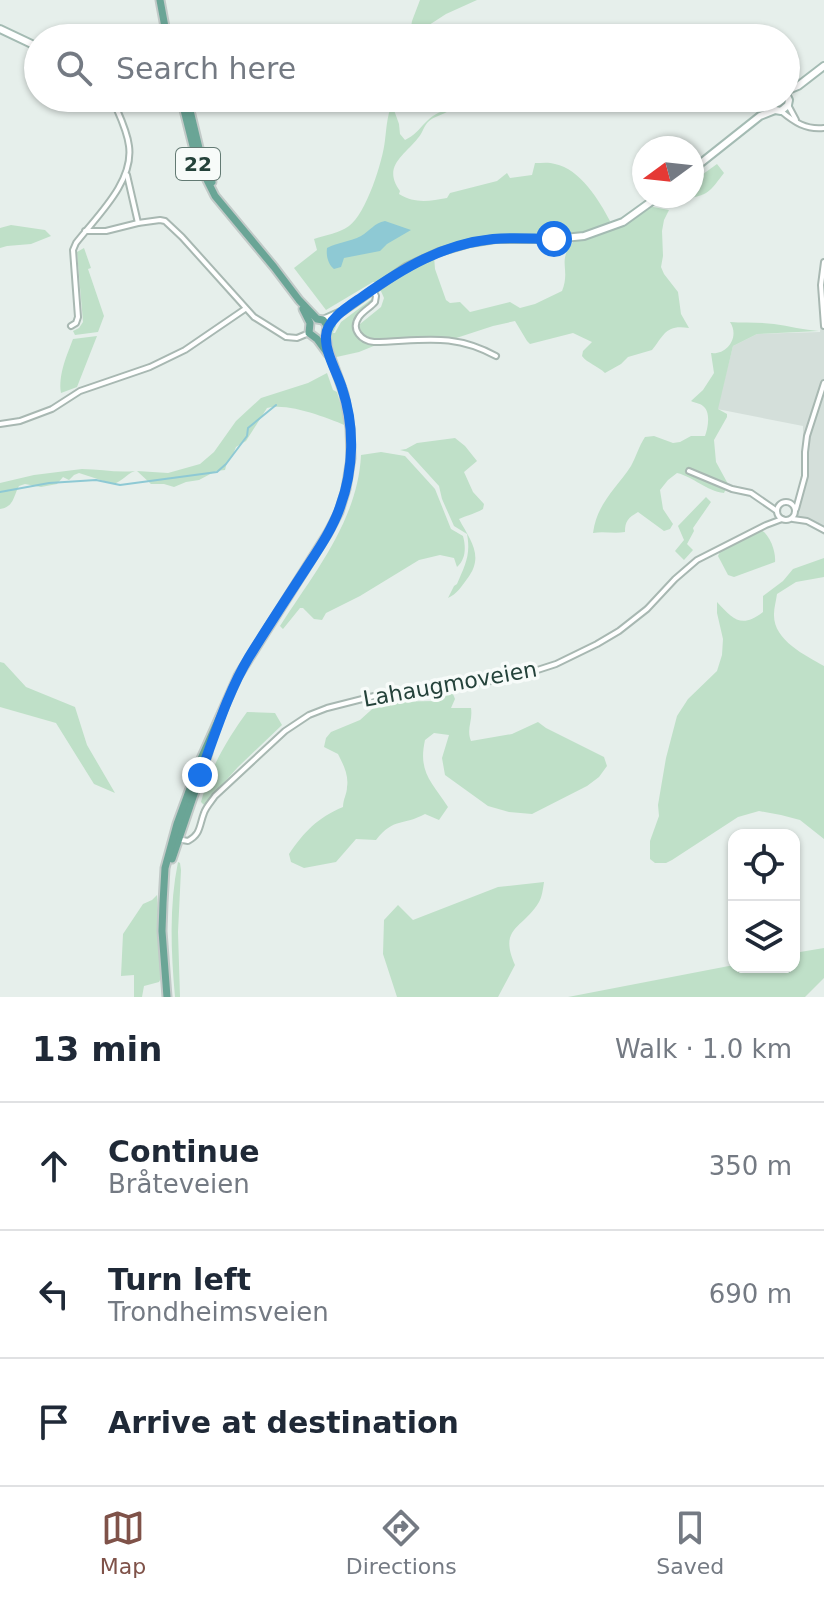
<!DOCTYPE html>
<meta charset="utf-8">
<style>
body{margin:0;font-family:"DejaVu Sans",sans-serif;background:#f2f2f3;color:#1f2937}
.controls{position:absolute;right:24px;bottom:24px;display:grid;overflow:hidden;border-radius:16px;box-shadow:0 2px 6px #0004}
.controls button{width:72px;height:72px;display:grid;place-items:center;padding:0;border:0;border-bottom:2px solid #e0e1e3;background:#fff;color:#1f2937;font:40px sans-serif}
.compass{position:absolute;left:632px;top:136px;width:72px;height:72px;border-radius:50%;background:#fff;box-shadow:0 2px 6px #0004;rotate:255deg}
.stop{position:absolute;width:24px;height:24px;margin:-18px;border:6px solid #1a73e8;border-radius:50%;background:#fff}
.stop.end{background:#1a73e8;border-color:#fff;box-shadow:0 2px 8px #0008}
.list{margin:0;padding:0;list-style:none}
h2{display:flex;justify-content:space-between;align-items:center;height:104px;margin:0;padding:0 32px;font-size:34px}
h2 small{font-size:26px;font-weight:400;color:#747a83}
.list li{display:grid;grid-template-columns:52px 1fr auto;gap:24px;align-items:center;box-sizing:border-box;height:128px;padding:0 32px;border-top:2px solid #e0e1e3}
.list b{display:block;font-size:30px;white-space:nowrap}
.list p{margin:0;font-size:26px;white-space:nowrap;color:#747a83}
.list em{font-size:26px;font-style:normal;color:#747a83}
.icon{flex:none;width:44px;height:44px;fill:none;stroke:currentColor;stroke-width:2;stroke-linecap:round;stroke-linejoin:round}
.map{position:relative;flex:none;width:824px;height:997px;overflow:hidden}
.search{position:absolute;background:#fff;box-shadow:0 2px 6px #0004;left:24px;right:24px;top:24px;height:88px;display:flex;align-items:center;gap:20px;box-sizing:border-box;padding:0 28px;border-radius:44px;color:#747a83;font-size:30px}
.sheet{height:488px;background:#fff}
nav{display:flex;justify-content:space-around;align-items:center;box-sizing:border-box;height:112px;border-top:2px solid #e0e1e3;background:#fff;font-size:22px;color:#747a83}
nav a{display:grid;justify-items:center;gap:4px}
nav .on{color:#7f5249}
.map>svg:first-child{display:block}
.built{fill:#d4dfda}
.green{fill:#bfe0c8;fill-rule:evenodd}
.water{fill:#8ec9d4}
.lines{fill:none;stroke-linecap:round;stroke-linejoin:round}
.stream{stroke:#8ec9d4;stroke-width:2}
.street-casing{stroke:#a8b8b2;stroke-width:8}
.secondary-casing{stroke:#a4bbb3;stroke-width:10}
.primary-casing{stroke:#c2cac8;stroke-width:11}
.street{stroke:#fff;stroke-width:4}
.secondary{stroke:#fff;stroke-width:6}
.primary{stroke:#6aa596;stroke-width:7}
.route{stroke:#1a73e8;stroke-width:10}
.labels{text-anchor:middle;dominant-baseline:central;stroke-width:7;stroke-linejoin:round;paint-order:stroke}
.shield{fill:#f7fbf9;stroke:#637a73;stroke-width:2}
.shield-label{font-size:20px;font-weight:bold;fill:#24423a}
.street-label{font-size:22px;fill:#24423a;stroke:#f7fbf9}
</style>
<div class="map">
<svg width="824" height="997" viewBox="0 0 824 997">
<rect width="100%" height="100%" fill="#e6efeb"/>
<!-- built -->
<polygon class="built" points="821,322 824,322 824,535 794,516 803,487 803,426 717,409 733,346 757,334 820,332"/>
<!-- green -->
<g class="green">
<polygon points="420,0 477,0 446,14 409,38 412,21"/>
<path d="M395,98H398L394,110L399,124L400,134L405,140C423,132 426,112 450,110C443,115 434,116 428,122C423,127 423,133 418,138C404,156 382,166 400,191L399,194C415,204 430,201 447,198L450,193L497,181L507,173L510,178L532,175L535,163C542,163 549,162 555,164C580,169 599,200 610,221L607,226L617,222L643,205L669,210L664,220L662,231L663,256L661,267L664,274L678,292L681,314L689,328C666,324 664,335 652,350L628,357L621,364L605,373C598,366 587,363 582,356L583,351L592,342L573,333L530,344L527,341L515,321L493,326L444,342L408,341L381,343L359,352L332,358L324,335L330,334L335,323L336,326L333,333H335L341,322L373,298L371,305L356,319L355,329H359L360,324L381,307L384,298L377,282H373L326,310L294,268L317,250L314,239C326,235 339,233 349,226C366,214 383,161 385,140C387,125 387,112 395,98ZM580,235C553,260 572,266 562,291L535,304L520,308L510,302L470,312L460,302L450,303L446,300L435,269L434,256L494,238Z"/>
<path d="M717,164L724,173C718,180 714,188 706,193C693,200 679,197 668,208L664,203L673,196H692V182Z"/>
<polygon points="11,225 45,230 51,236 31,244 7,246 0,248 0,228"/>
<polygon points="84,248 91,268 88,269 104,316 98,332 75,335 73,331 79,328 83,322 77,252"/>
<path d="M730,322C744,323 761,322 774,324C789,326 804,330 819,331L757,334L733,346L718,409L727,414V417L714,440L716,462L728,484L724,493C706,491 694,477 677,473L668,480L660,490L663,509L673,524L670,529L664,531L638,512C628,518 625,521 625,532C614,534 604,531 593,533C597,503 616,489 631,466C636,457 639,446 645,437L654,436L673,443L680,442L691,436H705C708,428 711,412 703,406C700,403 695,403 691,401L703,390L714,373L711,353C727,355 740,337 730,322Z"/>
<path d="M97,336L77,387L61,393C58,375 67,355 73,339Z"/>
<path d="M327,373L333,390L337,392L345,420L352,426L349,427C329,418 287,402 267,408L246,441L236,447L232,457L227,462L225,470L216,471L199,480L186,482L174,487L164,484H151L137,471L168,473L200,464L214,452L236,421L261,398L308,383Z"/>
<path d="M455,438L465,446L477,461L464,472L473,492L484,504L483,509C475,514 467,515 459,519C470,540 485,556 467,579C461,587 457,594 448,598L454,586L457,584C465,565 471,555 467,534L454,526L442,499L439,486L408,452L400,450L406,449L417,443Z"/>
<path d="M381,452L405,456L435,489L451,529L463,536C466,547 466,559 457,567L454,558L440,555L419,560L360,596L326,613L322,620L314,619L303,608H300L283,629L280,626C314,573 358,520 361,455Z"/>
<path d="M82,469C100,469 117,473 135,471C126,474 122,482 113,484L79,473L74,475L69,480L63,477L57,484L41,487L25,484L19,486C13,497 14,507 0,509V483L34,475Z"/>
<polygon points="706,497 711,502 693,528 694,531 687,544 693,550 684,560 675,551 684,540 678,526"/>
<path d="M761,530C770,535 776,552 775,562L734,577L728,575L718,556L720,552Z"/>
<path d="M824,558V577L796,582L777,594C776,601 774,608 774,614C773,640 805,655 824,666V839L800,820L781,815L759,811L738,817L672,860L666,863H655L650,859V841L659,816L658,805L666,758L677,716L688,699L717,671L722,655L723,639L717,613V602C733,619 741,629 763,612V596L783,581L793,569Z"/>
<polygon points="0,662 4,663 26,687 75,707 87,745 115,793 94,784 56,723 0,707"/>
<path d="M445,691L453,694L455,699L451,708H471C473,721 466,729 471,741L512,734L538,722L546,728L604,757L607,766L599,777L587,786L532,814L509,812L488,806L445,775L442,758L449,735L434,733L425,740C418,772 431,781 448,807L439,820L425,814C403,826 394,817 376,840L356,839L336,862L304,868L291,862L289,854C305,831 317,818 343,807C343,799 347,794 347,787C349,775 343,764 338,754L324,747L326,738L331,732L360,720L380,702L436,701L434,692Z"/>
<path d="M247,712L275,713L282,725L238,767L204,805L201,802C209,770 228,738 247,712Z"/>
<path d="M178,862L180,863L181,870L178,932L180,997H175C171,952 169,906 178,862Z"/>
<path d="M544,882C543,889 542,897 539,902C523,929 498,927 515,965L498,997H397L383,954L384,920L398,905L413,920L498,887Z"/>
<polygon points="157,895 162,976 159,982 144,986 142,997 134,997 134,975 121,976 123,934 143,904 152,900"/>
<polygon points="824,948 824,978 805,997 568,997 734,965 734,967 794,967 794,953"/>
</g>
<!-- water -->
<path class="water" d="M385,221L411,230L387,244L380,251L344,258L341,267L334,269C328,264 326,256 327,248C338,242 350,242 361,236C370,231 374,223 385,221Z"/>
<g class="lines">
<!-- stream -->
<polyline class="stream" points="0,492 49,483 96,480 120,485 217,472 226,464 247,436 248,428 276,405"/>
<!-- street casing -->
<g class="street-casing">
<g id="street">
<polyline points="788,105 796,120"/>
<path d="M781,111C794,122 806,130 824,128"/>
<polyline points="127,175 138,223"/>
<polyline points="85,231 106,231 138,223 160,220 165,221 182,237 254,317 286,337 297,338 309,333"/>
<polyline points="824,262 821,285 824,326"/>
<path d="M373,290L376,296L375,302C371,307 363,311 359,317C350,330 362,341 374,342C422,341 452,332 496,356"/>
<path d="M71,326L76,323L78,317L73,250L76,243C97,216 134,182 129,146C127,129 118,113 112,98"/>
<polyline points="0,424 20,421 52,409 80,391 150,367 185,350 245,309"/>
<polyline points="689,471 732,489 751,493 777,511"/>
<circle cx="786" cy="511" r="9"/>
<polyline points="796,509 805,476 805,452 807,436 824,383"/>
<polyline points="793,519 807,521 824,530"/>
<path d="M177,839L188,841C201,834 199,826 204,813C206,807 211,802 215,796L285,731L309,715L327,708L382,694L409,690L491,681L522,675L556,664L597,644L619,631L647,609L675,579L697,560L766,525L782,519"/>
</g>
</g>
<!-- secondary casing -->
<g class="secondary-casing">
<g id="secondary">
<polyline points="0,29 38,47"/>
<polyline points="786,91 798,86 824,66"/>
<polyline points="770,98 771,107 775,110 781,111 788,105 789,100 786,94"/>
<polyline points="692,170 760,116 775,110"/>
<polyline points="323,320 343,311 406,267 439,252 470,243 495,239 554,239 584,236 623,222 659,196"/>
</g>
</g>
<!-- primary casing -->
<g class="primary-casing">
<g id="primary">
<polyline points="160,0 167,38"/>
<polyline points="187,98 199,148 212,182"/>
<polyline points="303,309 310,323 309,333 317,339 328,354"/>
<polyline points="172,859 208,753"/>
<polyline points="167,997 162,931 163,903 165,868 177,824 200,761 238,676 328,533 339,512 346,489 351,458 350,428 344,394 328,349 326,335 327,325 323,320 317,319 299,300 274,267 215,196 196,158 181,98"/>
</g>
</g>
<!-- street -->
<use href="#street" class="street"/>
<!-- secondary -->
<use href="#secondary" class="secondary"/>
<!-- primary -->
<use href="#primary" class="primary"/>
</g>
<g class="lines">
<!-- route -->
<path class="route" d="M200,775C215,735 227,694 249,657C267,628 286,599 305,570C318,550 332,530 340,507C354,469 355,426 342,388C337,372 325,353 326,336C327,319 349,306 362,297C403,268 443,244 493,239C514,237 534,239 554,239"/>
</g>
<g class="labels">
<!-- shield labels -->
<rect class="shield" x="176" y="148" width="44" height="32" rx="6"/>
<g class="shield-label">
<text x="198" y="164">22</text>
</g>
<!-- street labels -->
<g class="street-label">
<text transform="translate(450 684) rotate(-10)">Lahaugmoveien</text>
</g>
</g>
</svg>
<div class="controls">
<button><svg class="icon" aria-label="locate" viewBox="0 0 24 24"><circle cx="12" cy="12" r="6"/><path d="M12 2v4M12 18v4M2 12h4M18 12h4"/></svg></button>
<button><svg class="icon" aria-label="layers" viewBox="0 0 24 24"><path d="M12 4l9 5-9 5-9-5zM3 14l9 5 9-5"/></svg></button>
</div>
<svg class="compass" viewBox="-18 -18 36 36"><path d="M0-13l5 13h-10z" fill="#e53935"/><path d="M0 13l5-13h-10z" fill="#747a83"/></svg>
<div class="stop" style="left:554px;top:239px"></div>
<div class="stop end" style="left:200px;top:775px"></div>
<div class="search"><svg class="icon" aria-label="search" viewBox="0 0 24 24"><circle cx="10" cy="10" r="6"/><path d="M15 15l6 6"/></svg>Search here</div>
</div>
<section class="sheet">
<h2>13 min<small>Walk · 1.0 km</small></h2>
<ul class="list">
<li><svg class="icon" aria-label="ahead" viewBox="0 0 24 24"><path d="M12 20V5M6 11l6-6 6 6"/></svg><div><b>Continue</b><p>Bråteveien</p></div><em>350 m</em></li>
<li><svg class="icon" aria-label="left" viewBox="0 0 24 24"><path d="M17 20v-9H6M10 6l-5 5 5 5"/></svg><div><b>Turn left</b><p>Trondheimsveien</p></div><em>690 m</em></li>
<li><svg class="icon" aria-label="arrive" viewBox="0 0 24 24"><path d="M6 21V4h12l-3 4 3 4H6"/></svg><div><b>Arrive at destination</b></div></li>
</ul>
</section>
<nav>
<a class="on"><svg class="icon" aria-label="map" viewBox="0 0 24 24"><path d="M3 6l6-2 6 2 6-2v14l-6 2-6-2-6 2zM9 4v14M15 6v14"/></svg>Map</a>
<a><svg class="icon" aria-label="directions" viewBox="0 0 24 24"><path d="M12 3l9 9-9 9-9-9zM9 14v-3h6M13 9l2 2-2 2"/></svg>Directions</a>
<a><svg class="icon" aria-label="saved" viewBox="0 0 24 24"><path d="M7 4h10v16l-5-4-5 4z"/></svg>Saved</a>
</nav>
